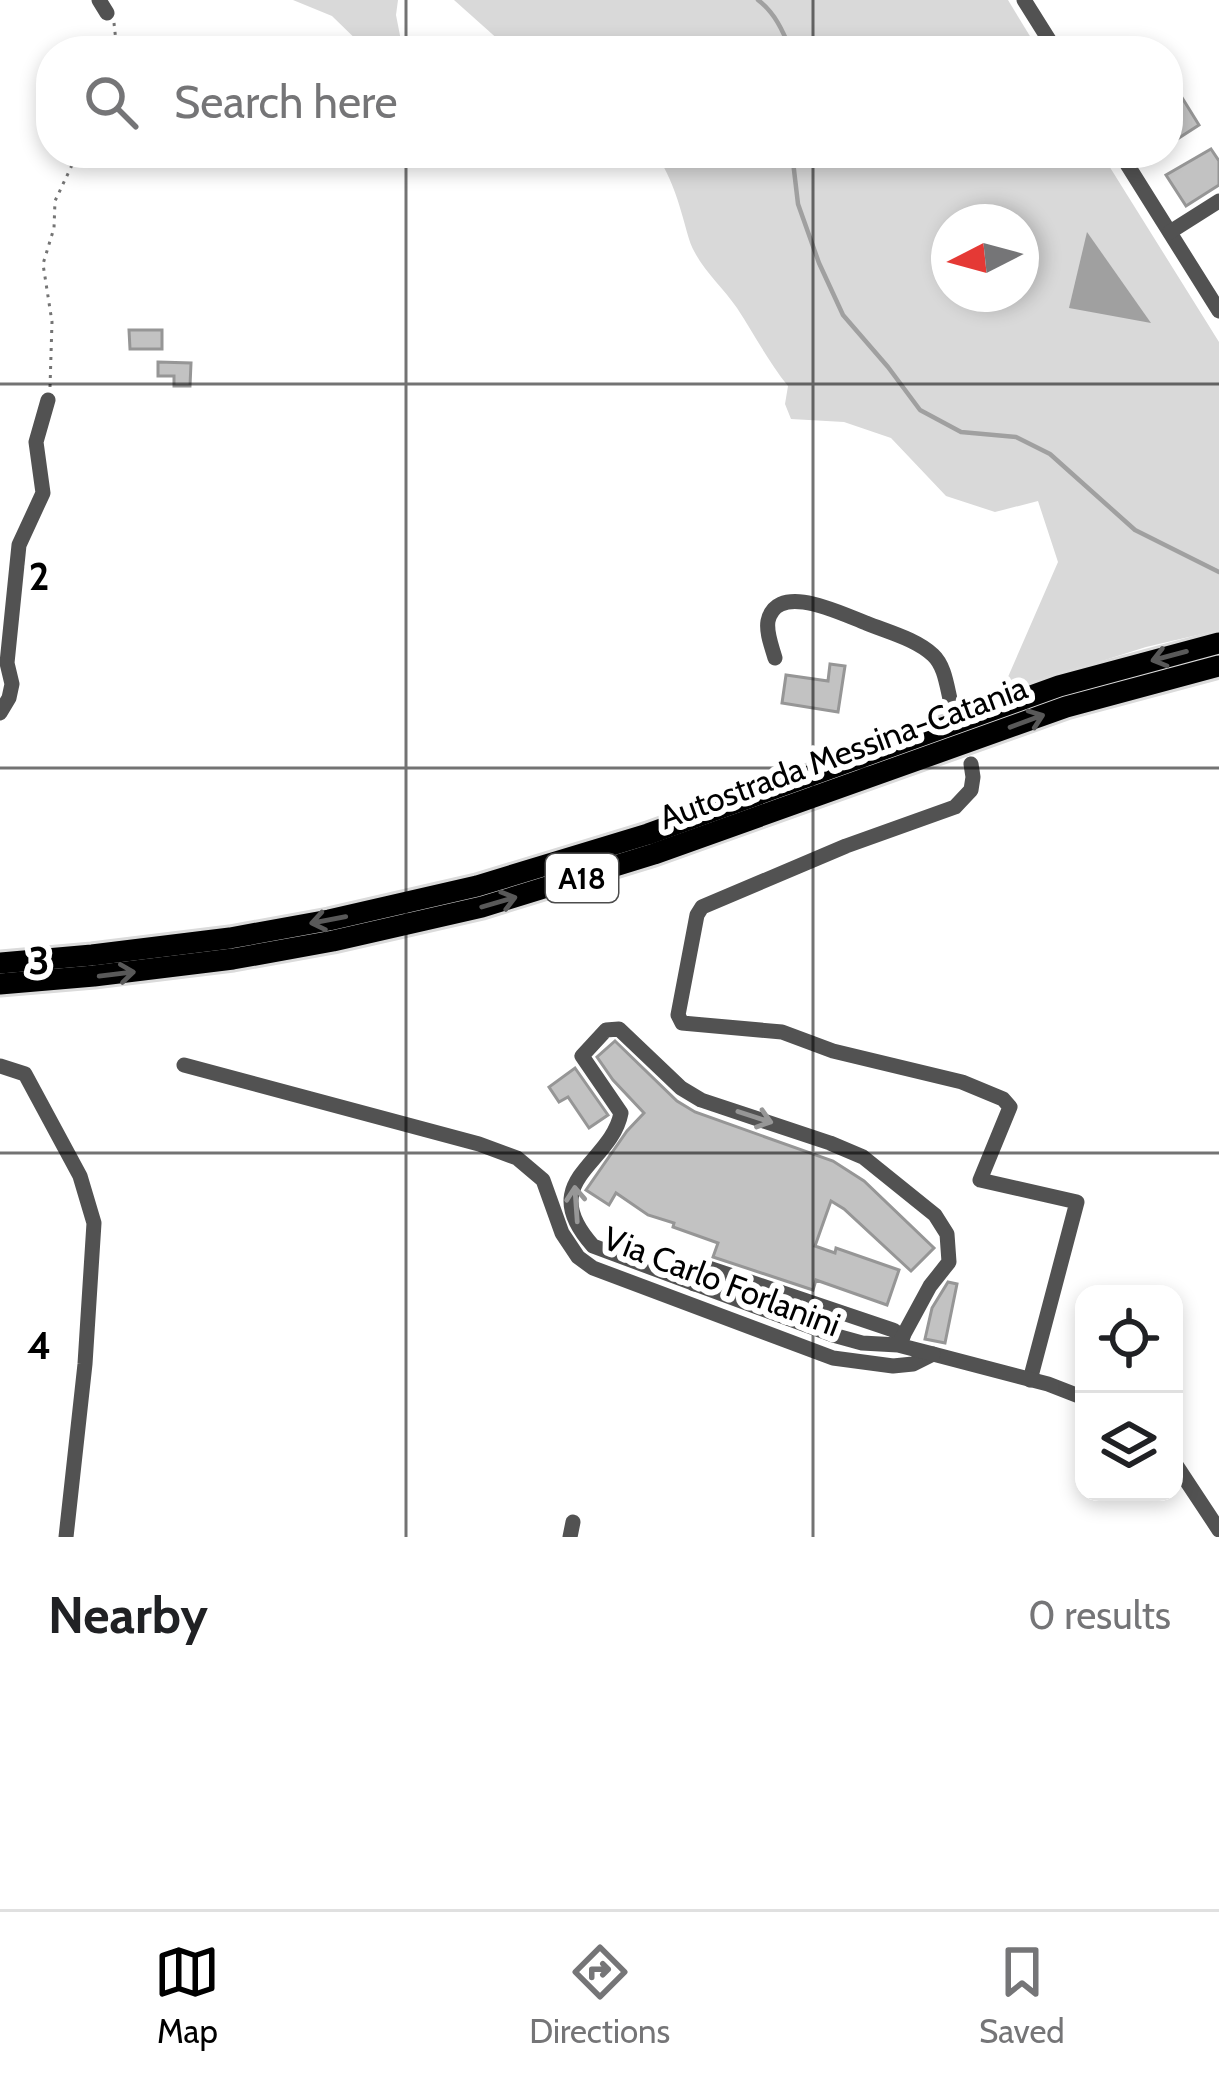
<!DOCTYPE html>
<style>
body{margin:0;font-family:Cabin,sans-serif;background:#f2f2f2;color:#202124}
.controls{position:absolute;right:36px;bottom:36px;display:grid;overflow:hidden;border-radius:24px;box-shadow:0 6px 18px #0003}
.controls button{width:108px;height:108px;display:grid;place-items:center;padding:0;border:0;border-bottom:3px solid #e0e0e0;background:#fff;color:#202124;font:60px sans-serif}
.compass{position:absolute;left:931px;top:204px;width:108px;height:108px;border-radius:50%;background:#fff;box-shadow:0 6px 18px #0003;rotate:264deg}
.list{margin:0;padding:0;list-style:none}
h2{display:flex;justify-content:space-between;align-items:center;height:156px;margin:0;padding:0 48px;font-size:51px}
h2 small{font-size:39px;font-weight:400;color:#757577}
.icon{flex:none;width:66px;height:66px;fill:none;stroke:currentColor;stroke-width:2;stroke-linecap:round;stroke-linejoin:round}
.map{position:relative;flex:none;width:1219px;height:1537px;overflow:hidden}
.search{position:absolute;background:#fff;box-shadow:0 6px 18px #0003;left:36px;right:36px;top:36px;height:132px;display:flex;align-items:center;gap:30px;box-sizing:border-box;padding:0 42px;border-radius:48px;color:#757577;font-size:45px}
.sheet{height:372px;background:#fff}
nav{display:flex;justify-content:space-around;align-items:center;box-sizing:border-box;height:168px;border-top:3px solid #e0e0e0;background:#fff;font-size:33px;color:#757577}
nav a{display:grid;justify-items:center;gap:6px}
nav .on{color:#000}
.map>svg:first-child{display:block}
.green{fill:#d9d9d9;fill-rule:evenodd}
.water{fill:#a0a0a0}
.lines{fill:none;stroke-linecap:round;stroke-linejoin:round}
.stream{stroke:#a0a0a0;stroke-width:4.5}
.building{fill:#c2c2c2;stroke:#969696;stroke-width:3}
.highway-casing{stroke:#dbdbdb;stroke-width:27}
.path{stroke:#747474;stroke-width:3;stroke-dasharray:3 6;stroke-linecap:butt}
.minor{stroke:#525252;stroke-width:15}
.highway{stroke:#000;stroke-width:21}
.oneway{stroke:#595959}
.oneway2{stroke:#979797}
.grid{fill:none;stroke:#000;stroke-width:3;stroke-opacity:0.55}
.labels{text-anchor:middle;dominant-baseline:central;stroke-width:12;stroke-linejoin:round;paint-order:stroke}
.shield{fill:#fff;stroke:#4c4c4c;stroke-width:3}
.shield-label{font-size:30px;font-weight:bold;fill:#000}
.street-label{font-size:33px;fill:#000;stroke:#fff}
.grid-label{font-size:39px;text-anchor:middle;font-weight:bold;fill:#000;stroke:#fff;stroke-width:12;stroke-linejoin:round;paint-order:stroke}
</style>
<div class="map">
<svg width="1219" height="1537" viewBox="0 0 1219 1537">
<rect width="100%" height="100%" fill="#fff"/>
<!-- green -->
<g class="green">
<polygon points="293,0 398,0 396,15 403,51 368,51 332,16"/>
<polygon points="454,0 1008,0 1039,51 511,51"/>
<path d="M655,153H1101L1219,342V630L1146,647L1001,693L1058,562L1038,501L995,512L946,496L891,438L844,422L791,419L785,404L788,386C768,361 754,334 737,308C722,286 697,265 689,239C680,208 674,180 655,153ZM949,222H1021V294H949Z"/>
</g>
<!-- water -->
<polygon class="water" points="1087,232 1151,323 1069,308"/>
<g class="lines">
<!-- stream -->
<g class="stream">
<path d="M758,0C775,13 783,31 791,51"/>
<polyline points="792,153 798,204 819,263 843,315 888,367 920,410 961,432 1016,437 1050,454 1135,530 1219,572"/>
</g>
</g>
<!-- building -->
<g class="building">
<polygon points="1181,96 1199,125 1168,145 1168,105"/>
<polygon points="1211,149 1219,161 1219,185 1186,206 1166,175"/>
<polygon points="129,330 162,330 162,349 130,349"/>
<polygon points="158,362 191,363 190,386 174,386 174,376 158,376"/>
<polygon points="830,664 845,666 838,712 782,703 786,675 828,681"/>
<polygon points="615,1041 677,1101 695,1112 833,1161 864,1181 934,1248 911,1271 844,1209 831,1201 815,1246 835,1253 836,1248 899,1270 887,1305 816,1280 813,1290 713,1257 718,1243 673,1227 674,1223 648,1215 616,1193 609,1205 586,1190 627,1131 644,1113 613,1080 597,1057"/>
<polygon points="575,1068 608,1115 589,1128 568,1097 559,1102 549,1087"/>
<polygon points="948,1282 957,1284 945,1343 925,1339 932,1308"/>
</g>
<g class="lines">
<!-- highway casing -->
<g class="highway-casing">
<g id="highway">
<polyline points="0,963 92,955 230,938 329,920 477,886 648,834 1059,686 1219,643"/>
<polyline points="0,984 94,976 233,959 333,941 482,907 654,854 1066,707 1219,666"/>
</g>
</g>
<!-- path -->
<g class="path">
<polyline points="114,23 117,51"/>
<polyline points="50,387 52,322 43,264 54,228 55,201 73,163 82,153"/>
</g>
<!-- minor -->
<g class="minor">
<polyline points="99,0 107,13"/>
<polyline points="1024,0 1056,51"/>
<polyline points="1120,153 1219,311"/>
<polyline points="1170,232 1219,201"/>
<path d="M775,658C772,647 766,633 768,621C777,580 844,615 866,623C888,632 916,639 933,655C946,667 947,690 952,707"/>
<polyline points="0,713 9,698 12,684 7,663 19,545 43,493 36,442 48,400"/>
<polyline points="971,764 973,777 971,790 955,807 846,846 702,907 697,915 678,1015 682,1023 782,1032 833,1051 962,1082 1003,1099 1010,1107 980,1180 1077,1202 1030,1380"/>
<polyline points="184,1065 479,1144 517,1158 543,1180 562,1233 578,1257 593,1268 833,1358 893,1366 913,1364 933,1354 1048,1384 1084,1398"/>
<polyline points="0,1066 25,1074 80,1176 94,1223 85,1364 66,1537"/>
<polyline points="694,1284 698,1272 706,1267 893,1330 903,1337"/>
<path d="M898,1345L930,1286L949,1262L947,1234L935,1215L863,1157L830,1143L701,1100L681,1088L619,1029L606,1030L582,1056L621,1113C611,1165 534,1180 593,1246L833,1335L862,1343L898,1345L933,1354"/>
<polyline points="1174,1462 1219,1530"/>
<polyline points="570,1537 573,1522"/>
</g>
<!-- highway -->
<use href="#highway" class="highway"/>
</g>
<!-- one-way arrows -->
<defs><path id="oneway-shaft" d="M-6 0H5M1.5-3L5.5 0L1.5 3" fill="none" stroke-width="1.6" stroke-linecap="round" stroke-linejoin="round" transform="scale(3)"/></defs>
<g class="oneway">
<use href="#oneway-shaft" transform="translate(1169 656) rotate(165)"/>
<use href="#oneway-shaft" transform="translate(1027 721) rotate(-20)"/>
<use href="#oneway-shaft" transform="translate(499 902) rotate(-16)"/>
<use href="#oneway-shaft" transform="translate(328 920) rotate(169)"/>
<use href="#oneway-shaft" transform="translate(117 974) rotate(-7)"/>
</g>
<g class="oneway2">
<use href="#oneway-shaft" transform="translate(755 1117) rotate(18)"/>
<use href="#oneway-shaft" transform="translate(576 1204) rotate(-94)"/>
</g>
<!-- grid -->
<path class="grid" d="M406,0V51M813,0V51M406,153V1537M813,153V1537M0,384H1219M0,768H1219M0,1153H1219"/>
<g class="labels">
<!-- shield labels -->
<rect class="shield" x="546" y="854" width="72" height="48" rx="9"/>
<g class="shield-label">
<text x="582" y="878">A18</text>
</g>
<!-- street labels -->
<g class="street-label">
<text transform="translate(843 752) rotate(-20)">Autostrada Messina-Catania</text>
<text transform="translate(722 1281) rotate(21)">Via Carlo Forlanini</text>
</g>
</g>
<g class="grid-label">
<text x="39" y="590">2</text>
<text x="39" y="974">3</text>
<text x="39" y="1359">4</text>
</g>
</svg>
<div class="controls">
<button><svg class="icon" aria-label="locate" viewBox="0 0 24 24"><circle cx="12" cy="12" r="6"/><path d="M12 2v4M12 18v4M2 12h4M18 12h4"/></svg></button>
<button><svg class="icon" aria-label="layers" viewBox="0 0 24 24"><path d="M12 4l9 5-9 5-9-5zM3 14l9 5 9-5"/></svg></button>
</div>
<svg class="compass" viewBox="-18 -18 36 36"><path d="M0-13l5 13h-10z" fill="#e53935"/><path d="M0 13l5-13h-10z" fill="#757577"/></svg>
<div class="search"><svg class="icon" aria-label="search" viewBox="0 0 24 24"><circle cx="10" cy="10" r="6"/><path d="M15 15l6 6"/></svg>Search here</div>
</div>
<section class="sheet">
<h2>Nearby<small>0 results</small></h2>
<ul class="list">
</ul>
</section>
<nav>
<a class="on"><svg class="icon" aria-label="map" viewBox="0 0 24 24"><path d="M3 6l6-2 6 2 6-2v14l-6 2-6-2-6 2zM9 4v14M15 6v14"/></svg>Map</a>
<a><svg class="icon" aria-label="directions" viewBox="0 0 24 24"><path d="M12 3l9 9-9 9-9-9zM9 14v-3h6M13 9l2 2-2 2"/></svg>Directions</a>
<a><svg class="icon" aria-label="saved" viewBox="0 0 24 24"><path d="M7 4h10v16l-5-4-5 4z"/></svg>Saved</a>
</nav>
